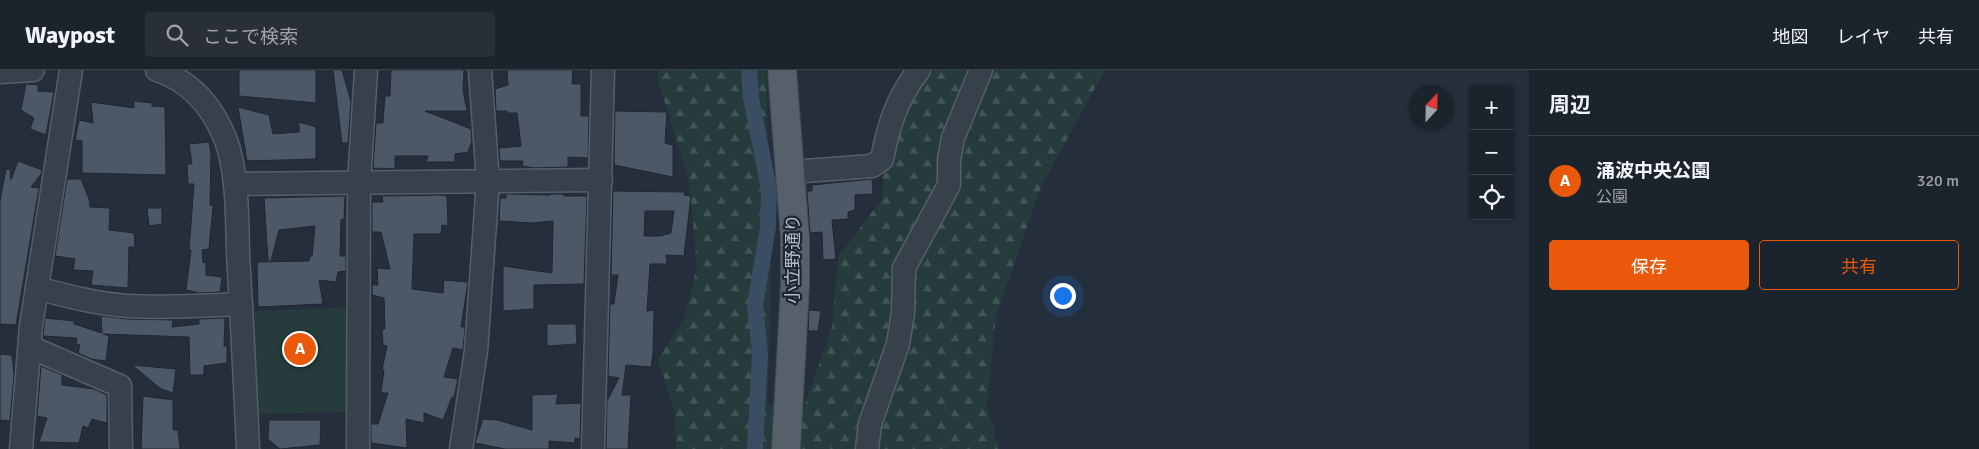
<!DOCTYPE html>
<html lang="ja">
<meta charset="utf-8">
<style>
body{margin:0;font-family:Signika,"Noto Sans JP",sans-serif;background:#282f38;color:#f1f3f6}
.controls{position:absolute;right:15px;top:15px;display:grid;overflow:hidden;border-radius:5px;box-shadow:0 1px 4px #0004}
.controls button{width:45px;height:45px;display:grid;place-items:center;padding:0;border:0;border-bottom:1px solid #394048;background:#1b232c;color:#f1f3f6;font:25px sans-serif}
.compass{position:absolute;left:1409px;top:15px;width:45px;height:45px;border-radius:50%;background:#1b232c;box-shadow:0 1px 4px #0004;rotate:22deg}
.you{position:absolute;left:1062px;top:225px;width:18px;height:18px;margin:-12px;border:4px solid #fff;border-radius:50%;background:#1a73e8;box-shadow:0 0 0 8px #1a73e833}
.badge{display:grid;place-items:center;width:32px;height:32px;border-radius:50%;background:#ea580c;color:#fff;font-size:16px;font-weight:700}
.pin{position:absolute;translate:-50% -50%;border:2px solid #fff;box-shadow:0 1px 5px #0006}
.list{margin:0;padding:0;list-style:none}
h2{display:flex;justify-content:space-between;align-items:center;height:65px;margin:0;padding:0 20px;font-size:21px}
h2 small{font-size:16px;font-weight:400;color:#a0a4a9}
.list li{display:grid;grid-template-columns:32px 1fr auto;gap:15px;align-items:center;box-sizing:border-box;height:90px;padding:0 20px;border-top:1px solid #394048}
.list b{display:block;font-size:19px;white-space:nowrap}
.list p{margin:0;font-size:16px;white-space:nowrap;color:#a0a4a9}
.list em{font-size:16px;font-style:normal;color:#a0a4a9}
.actions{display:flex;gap:10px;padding:15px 20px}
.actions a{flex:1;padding:11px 0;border:1px solid #ea580c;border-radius:5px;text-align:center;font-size:18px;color:#ea580c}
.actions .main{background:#ea580c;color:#fff}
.icon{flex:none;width:28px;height:28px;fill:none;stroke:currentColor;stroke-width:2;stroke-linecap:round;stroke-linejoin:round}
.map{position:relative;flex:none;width:1529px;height:379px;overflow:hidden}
header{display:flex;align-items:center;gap:30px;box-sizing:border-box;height:70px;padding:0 25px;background:#1b232c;border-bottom:1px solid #394048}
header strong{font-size:24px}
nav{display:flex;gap:28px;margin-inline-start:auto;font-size:18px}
.search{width:350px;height:45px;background:#282f38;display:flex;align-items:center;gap:12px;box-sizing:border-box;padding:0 18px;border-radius:5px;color:#a0a4a9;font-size:19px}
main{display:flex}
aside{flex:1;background:#1b232c}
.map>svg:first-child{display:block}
.green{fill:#253b3c}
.forest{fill:url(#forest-firs)}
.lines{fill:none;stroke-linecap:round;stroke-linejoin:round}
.canal{stroke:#394e63;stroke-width:16}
.building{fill:#4d5866;stroke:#1e2832;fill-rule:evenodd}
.minor-casing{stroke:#555f69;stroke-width:25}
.major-casing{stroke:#404a54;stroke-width:30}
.minor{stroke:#37414b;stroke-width:22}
.major{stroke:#55606b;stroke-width:28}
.labels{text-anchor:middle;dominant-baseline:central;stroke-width:4.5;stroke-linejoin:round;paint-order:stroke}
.street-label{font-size:18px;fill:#b3bcc7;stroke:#1c2630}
</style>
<header>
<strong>Waypost</strong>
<div class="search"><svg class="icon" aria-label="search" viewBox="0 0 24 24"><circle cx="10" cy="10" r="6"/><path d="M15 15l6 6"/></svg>ここで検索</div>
<nav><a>地図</a><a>レイヤ</a><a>共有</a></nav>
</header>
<main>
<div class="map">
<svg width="1529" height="379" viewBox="0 0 1529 379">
<defs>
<pattern id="forest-firs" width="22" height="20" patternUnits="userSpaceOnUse" patternTransform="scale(1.25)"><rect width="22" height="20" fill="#253b3c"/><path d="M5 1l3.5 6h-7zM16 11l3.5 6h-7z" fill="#425557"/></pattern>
</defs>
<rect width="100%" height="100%" fill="#242f3b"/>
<!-- green -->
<polygon class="green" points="351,237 349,342 257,344 254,241"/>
<!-- forest -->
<polygon class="forest" points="659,0 766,0 771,220 767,335 804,337 832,257 838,187 882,129 885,71 934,0 1105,0 1042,115 996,246 987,336 999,379 676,379 675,343 658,290 684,248 697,197 689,111 658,10"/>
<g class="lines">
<!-- canal -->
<g class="canal">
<polyline points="749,0 751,28 769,119 768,155"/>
<polyline points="755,379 760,284 755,235 768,157"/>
</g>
</g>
<!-- building -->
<g class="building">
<polygon points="239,0 316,0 316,33 239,26"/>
<polygon points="333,0 342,0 351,32 348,73 342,73"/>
<polygon points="391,0 464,0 463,20 467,41 425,41 471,59 472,73 471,73 468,82 455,84 455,92 426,92 428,86 395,86 395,99 373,98 376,53 383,53 385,26 390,26"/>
<polygon points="507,0 573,0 572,14 581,14 581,46 589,46 588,88 568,87 568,97 535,98 522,96 523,91 500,91 499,78 521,76 517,43 507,43 507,41 496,41 495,19 508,15"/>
<polygon points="26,14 38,15 38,21 54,22 46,65 30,59 34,48 21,40"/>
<polygon points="134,31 152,33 152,36 165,37 166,105 82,103 82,71 75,70 79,50 93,53 91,32 134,38"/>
<polygon points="238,37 269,45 273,64 299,62 299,52 316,57 316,89 247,91"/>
<polygon points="615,41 667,42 665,73 673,75 673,107 614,95"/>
<polygon points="209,72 211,85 210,135 213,136 209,179 202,180 203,193 206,192 206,205 222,207 220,222 200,223 186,220 191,180 189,180 194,114 188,114 187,94 192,94 189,74"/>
<polygon points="18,91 42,100 41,104 31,117 39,118 16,255 0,254 0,131 6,99 10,99 11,110"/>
<polygon points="67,109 81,109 89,129 90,137 110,138 109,160 134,163 135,177 129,177 128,218 91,215 93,201 73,200 75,189 55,186"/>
<polygon points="872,109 873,124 855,125 855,140 848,142 848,149 832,150 836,189 823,190 822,162 810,163 807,121 812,121 812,115"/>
<path d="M613,121L685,122L684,125L691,126L684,186L666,185L667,194H650L647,241L654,240L653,284L651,297L626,295L622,325H631L628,379H606L607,331L619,308L608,306L610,234H614L618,205H611ZM645,141H674L671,163L660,166H644Z"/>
<polygon points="506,124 550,125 550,124 564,124 564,126 587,126 584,214 534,215 534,239 503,241 503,196 552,203 553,151 531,153 499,151 500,130 501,128 506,128"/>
<polygon points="441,125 447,126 448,156 442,155 441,164 414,164 412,219 443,223 444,210 468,212 461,257 465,257 463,280 453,278 444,307 458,309 454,327 452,327 443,350 424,343 424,353 406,349 407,378 371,373 371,354 378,354 388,323 381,323 384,300 382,300 387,276 383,275 382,259 385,259 384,228 372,225 372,215 378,215 377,198 390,199 381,162 372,162 372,132 383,132 382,126"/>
<polygon points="345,126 344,149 341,150 340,186 346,186 346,201 338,202 336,212 319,210 323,234 258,237 257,192 309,191 310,186 312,186 315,156 279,160 271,191 268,191 264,128"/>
<polygon points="147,138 162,138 162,154 149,156"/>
<polygon points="809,240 821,241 818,261 808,261"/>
<polygon points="101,246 127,249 173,250 172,257 199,254 199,249 225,248 224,276 227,276 227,293 204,296 204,305 190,305 189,267 103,264 109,266 106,291 91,289 78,283 80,275 76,274 77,268 43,266 45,248 74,251 74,254 102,263"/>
<polygon points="547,254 576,254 577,274 547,276"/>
<polygon points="0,284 12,285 14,306 10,351 0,350"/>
<polygon points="132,295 176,299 173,323 161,319"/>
<polygon points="41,296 62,305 62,315 94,319 107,325 107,353 92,349 88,358 83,356 79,373 39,372 47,348 37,346"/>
<polygon points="558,324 556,334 581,333 580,369 575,368 575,373 549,371 549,379 505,379 475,373 483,349 497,350 532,360 532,325"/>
<polygon points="143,326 173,330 173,360 178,360 180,379 141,379"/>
<polygon points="269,350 321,350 320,375 280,379 268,369"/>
</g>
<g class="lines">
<!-- minor casing -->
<g class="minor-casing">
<g id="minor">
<path d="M157,0C190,11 212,36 225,68C238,100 237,150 238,185C242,249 245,314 248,379"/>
<polyline points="0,2 33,0"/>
<path d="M791,102L872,96L882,89C889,54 897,28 919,0"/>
<polyline points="235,114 601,110"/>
<path d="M37,218C67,226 97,234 128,236C166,238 203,236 241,234"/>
<polyline points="30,277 120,316 121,379"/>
<polyline points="21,379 31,256 71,0"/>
<polyline points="358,379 359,113 366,0"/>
<polyline points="461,379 476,281 488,111 480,0"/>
<polyline points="593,379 603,0"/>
<polyline points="867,379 870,354 898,274 903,243 904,198 949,115 949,90 953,68 981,0"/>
</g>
</g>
<!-- major casing -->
<g class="major-casing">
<polyline id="major" points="782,0 795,168 795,216 786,379"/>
</g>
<!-- minor -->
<use href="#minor" class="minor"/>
<!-- major -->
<use href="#major" class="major"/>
</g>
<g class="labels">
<!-- street labels -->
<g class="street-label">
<text transform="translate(793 189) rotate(-90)">小立野通り</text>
</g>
</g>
</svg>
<div class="controls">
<button>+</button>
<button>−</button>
<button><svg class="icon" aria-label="locate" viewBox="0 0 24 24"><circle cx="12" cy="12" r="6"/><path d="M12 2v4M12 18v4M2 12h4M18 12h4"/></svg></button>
</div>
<svg class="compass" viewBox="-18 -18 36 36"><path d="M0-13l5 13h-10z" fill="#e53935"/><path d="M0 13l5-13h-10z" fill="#a0a4a9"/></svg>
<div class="you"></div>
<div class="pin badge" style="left:300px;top:279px">A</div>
</div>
<aside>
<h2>周辺<small></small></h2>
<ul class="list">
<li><span class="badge">A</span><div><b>涌波中央公園</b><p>公園</p></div><em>320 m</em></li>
</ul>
<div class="actions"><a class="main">保存</a><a>共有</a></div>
</aside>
</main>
